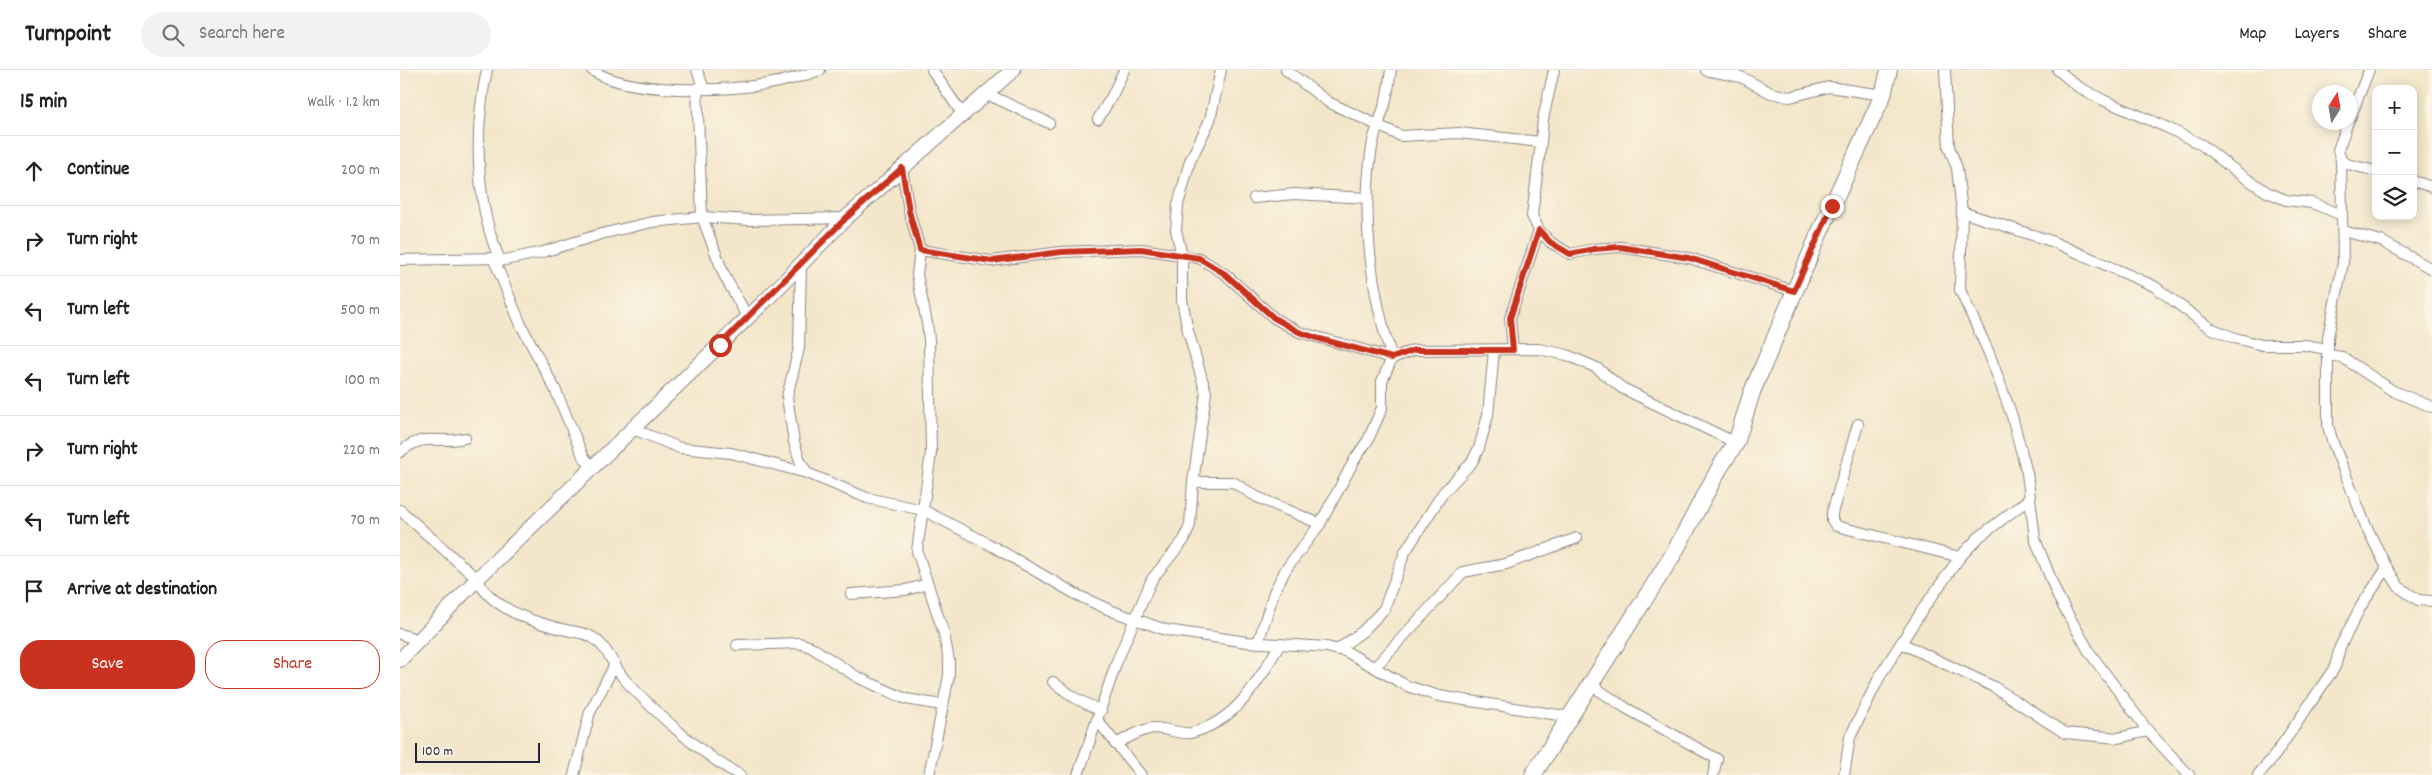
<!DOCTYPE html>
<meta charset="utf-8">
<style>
body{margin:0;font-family:Dekko,sans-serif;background:#f2f2f2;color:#222}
.controls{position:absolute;right:15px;top:15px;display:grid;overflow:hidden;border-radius:10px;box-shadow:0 2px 12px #0003}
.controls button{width:45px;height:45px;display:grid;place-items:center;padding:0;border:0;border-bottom:1px solid #e0e0e0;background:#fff;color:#222;font:25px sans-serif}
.compass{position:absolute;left:1912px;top:15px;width:45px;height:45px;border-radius:50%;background:#fff;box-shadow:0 2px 12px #0003;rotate:11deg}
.scale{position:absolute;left:15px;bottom:12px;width:125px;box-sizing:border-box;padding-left:5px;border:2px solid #22223b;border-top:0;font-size:14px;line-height:18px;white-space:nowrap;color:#22223b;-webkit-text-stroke:4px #fcf5e5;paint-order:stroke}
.stop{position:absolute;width:15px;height:15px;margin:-11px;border:4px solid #c8321e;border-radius:50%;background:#fff}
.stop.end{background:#c8321e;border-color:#fff;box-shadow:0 1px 5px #0008}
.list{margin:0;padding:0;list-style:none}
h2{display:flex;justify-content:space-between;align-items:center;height:65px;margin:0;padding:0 20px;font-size:21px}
h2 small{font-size:16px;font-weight:400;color:#767676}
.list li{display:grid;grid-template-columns:32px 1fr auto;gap:15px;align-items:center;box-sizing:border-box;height:70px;padding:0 20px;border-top:1px solid #e0e0e0}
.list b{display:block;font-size:19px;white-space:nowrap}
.list em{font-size:16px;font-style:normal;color:#767676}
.actions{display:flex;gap:10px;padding:15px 20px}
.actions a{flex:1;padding:11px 0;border:1px solid #c8321e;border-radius:20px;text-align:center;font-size:18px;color:#c8321e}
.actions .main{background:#c8321e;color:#fff}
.icon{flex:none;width:28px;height:28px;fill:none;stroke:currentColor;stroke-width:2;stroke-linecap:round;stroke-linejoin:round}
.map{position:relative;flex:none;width:2032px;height:705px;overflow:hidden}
header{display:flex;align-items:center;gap:30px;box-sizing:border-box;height:70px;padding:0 25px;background:#fff;border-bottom:1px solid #e0e0e0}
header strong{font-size:24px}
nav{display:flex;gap:28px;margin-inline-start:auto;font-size:18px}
.search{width:350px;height:45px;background:#f2f2f2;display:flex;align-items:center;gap:12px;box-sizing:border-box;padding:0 18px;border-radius:28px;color:#767676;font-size:19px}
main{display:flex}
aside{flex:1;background:#fff}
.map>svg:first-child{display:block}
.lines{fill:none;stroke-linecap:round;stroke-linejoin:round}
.street-casing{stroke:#8a8482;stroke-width:12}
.secondary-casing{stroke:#8a8482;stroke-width:16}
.primary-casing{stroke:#8a8482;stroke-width:18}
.street{stroke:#fff;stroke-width:10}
.secondary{stroke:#fff;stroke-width:14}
.primary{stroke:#fff;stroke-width:16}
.route{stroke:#c8321e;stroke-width:6}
</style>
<header>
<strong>Turnpoint</strong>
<div class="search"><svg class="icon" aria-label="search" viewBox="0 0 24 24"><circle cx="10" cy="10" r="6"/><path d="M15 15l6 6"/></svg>Search here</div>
<nav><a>Map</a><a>Layers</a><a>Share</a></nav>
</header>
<main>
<aside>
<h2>15 min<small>Walk · 1.2 km</small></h2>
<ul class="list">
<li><svg class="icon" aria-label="ahead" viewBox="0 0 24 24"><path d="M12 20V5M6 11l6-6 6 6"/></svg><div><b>Continue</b></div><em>200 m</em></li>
<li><svg class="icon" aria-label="right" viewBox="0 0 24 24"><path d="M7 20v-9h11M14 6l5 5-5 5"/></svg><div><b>Turn right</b></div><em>70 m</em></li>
<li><svg class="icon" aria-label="left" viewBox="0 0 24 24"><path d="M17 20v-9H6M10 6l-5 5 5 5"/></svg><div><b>Turn left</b></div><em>500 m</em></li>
<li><svg class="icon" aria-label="left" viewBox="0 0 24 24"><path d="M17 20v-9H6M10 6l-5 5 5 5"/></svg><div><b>Turn left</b></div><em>100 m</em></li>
<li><svg class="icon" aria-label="right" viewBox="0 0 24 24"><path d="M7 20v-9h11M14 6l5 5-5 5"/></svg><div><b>Turn right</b></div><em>220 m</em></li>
<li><svg class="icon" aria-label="left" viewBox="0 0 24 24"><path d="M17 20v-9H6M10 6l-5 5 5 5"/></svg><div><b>Turn left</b></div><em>70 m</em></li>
<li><svg class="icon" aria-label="arrive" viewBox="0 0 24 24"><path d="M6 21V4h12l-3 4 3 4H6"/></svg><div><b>Arrive at destination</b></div></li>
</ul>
<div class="actions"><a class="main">Save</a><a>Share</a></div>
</aside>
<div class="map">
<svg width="2032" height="705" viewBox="0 0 2032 705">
<rect width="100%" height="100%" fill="#fcf5e5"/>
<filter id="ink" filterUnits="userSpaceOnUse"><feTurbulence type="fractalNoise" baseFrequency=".02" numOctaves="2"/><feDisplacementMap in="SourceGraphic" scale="10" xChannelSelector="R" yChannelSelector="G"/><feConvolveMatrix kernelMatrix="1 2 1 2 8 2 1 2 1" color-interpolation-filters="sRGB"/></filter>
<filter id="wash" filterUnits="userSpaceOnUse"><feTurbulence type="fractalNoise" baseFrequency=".0096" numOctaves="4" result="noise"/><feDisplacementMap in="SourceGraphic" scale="20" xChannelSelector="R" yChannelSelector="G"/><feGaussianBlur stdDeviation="1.12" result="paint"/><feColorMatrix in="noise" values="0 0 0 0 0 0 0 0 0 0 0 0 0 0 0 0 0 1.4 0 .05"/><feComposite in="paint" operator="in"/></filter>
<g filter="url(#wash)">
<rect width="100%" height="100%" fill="#f3e6ca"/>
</g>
<g filter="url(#ink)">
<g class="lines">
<!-- street casing -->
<g class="street-casing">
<g id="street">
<path d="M87,0C74,60 75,131 99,188"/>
<path d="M192,0C228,25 325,21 368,14C386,11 403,6 420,0"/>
<polyline points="297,0 304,19"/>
<polyline points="532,0 563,45"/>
<polyline points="886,0 928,32 1001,66 1059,63 1141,72 1132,146 1139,160 1110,248 1113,279"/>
<polyline points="1306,0 1341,7 1371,23 1390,27 1429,17 1483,25"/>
<polyline points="1545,0 1549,77 1557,98 1562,142 1560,220 1589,283 1612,346 1627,403 1635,469 1658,527 1690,583 1748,661 1789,705"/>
<polyline points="1658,0 1677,16 1703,30 1768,58 1802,75 1838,103 1867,122 1886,130 1912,133 1942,145"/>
<polyline points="297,18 302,147 324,205 348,248"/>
<polyline points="587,24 649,53"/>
<polyline points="1950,48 1969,0"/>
<polyline points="698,49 713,24 724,0"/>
<polyline points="1948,52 1938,80 1941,90 1943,193 1928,267 1928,356 1933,373 1966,456 1987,498 1999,517 2018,530 2032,531"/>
<polyline points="1141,72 1143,49 1154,0"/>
<polyline points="1941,90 1947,94 1976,101"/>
<polyline points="502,98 509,141 520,180 517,205 527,253 529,270 531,383 517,481 544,564 549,591 549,605 529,705"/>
<polyline points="2013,111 2032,117"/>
<polyline points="854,128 894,124 968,128"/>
<polyline points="1562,142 1651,171 1754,216 1810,258 1835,268 1862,275 1905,275 1927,279"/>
<polyline points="1139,160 1150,172 1170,184 1194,179 1220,177 1289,188 1394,221"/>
<polyline points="1943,161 1981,171 2032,199"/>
<polyline points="520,180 591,191 661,182 741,179 799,188 825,204 874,248 899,262 992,288 1014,280 1139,279 1167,285 1197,298 1222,318 1336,373"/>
<polyline points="99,189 95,192 121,255 156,321 183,386 193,398"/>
<polyline points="0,190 99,188"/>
<polyline points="95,192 143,182 201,164 252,152 302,147 350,150 446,148"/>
<polyline points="401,195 399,278 387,327 394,372 400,391 407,403 467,428 523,440 587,473 679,526 712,541 766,560 847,572 927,577 947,582 1007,616 1039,626 1171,647"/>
<polyline points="1927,285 1942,287 1993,321 2032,337"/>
<polyline points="1458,354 1432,443 1432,450 1436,456 1560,487"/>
<polyline points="233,359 280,378 331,383 407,403"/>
<path d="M0,382C26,361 36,375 65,368"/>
<polyline points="793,412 833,412 857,427 920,454"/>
<path d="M0,440L77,509C92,539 132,552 162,559C172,562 183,562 192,567C209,578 213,597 226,611C255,642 303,686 340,705"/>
<polyline points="451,524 506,520 528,514"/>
<polyline points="0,564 19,570"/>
<path d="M858,573L874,522L886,499L920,454L955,389L968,370L982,338V311L992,288C971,223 961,145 972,77C974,63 980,51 984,37C988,26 989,12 991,0"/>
<polyline points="1501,573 1594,617 1665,663 1718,668 1748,661"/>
<polyline points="337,575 399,573 411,577 457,607 506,629 542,635"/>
<polyline points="937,580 963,561 984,539 1005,482 1043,423 1072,392 1079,378 1088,345 1094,280"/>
<polyline points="975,597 1063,502 1106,494 1177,468"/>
<polyline points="653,612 675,628 701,641"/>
<polyline points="1191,615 1226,638 1317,689 1313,705"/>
<polyline points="698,651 741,705"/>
<path d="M715,674C726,669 742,659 754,658C765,658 783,665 791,663C837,651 858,612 880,574"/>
<polyline points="174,705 190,642 215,594"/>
<polyline points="678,705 717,591 752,509 784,470 790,455 793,412 806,323 788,261 782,230 782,186 776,160 778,135 790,91 810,50 821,0"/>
<polyline points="1444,705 1450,667 1481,604 1523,539 1560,487 1579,467 1629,429"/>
<polyline points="1858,705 1875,685 1935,597 1940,577 1961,536 1987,498"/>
</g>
</g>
<!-- secondary casing -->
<g class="secondary-casing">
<polyline id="secondary" points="0,590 77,509 367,229 446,148 613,0"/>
</g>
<!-- primary casing -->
<g class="primary-casing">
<polyline id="primary" points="1133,705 1274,483 1320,397 1336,373 1352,322 1419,164 1483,25 1489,0"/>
</g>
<!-- street -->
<use href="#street" class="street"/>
<!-- secondary -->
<use href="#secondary" class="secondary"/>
<!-- primary -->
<use href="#primary" class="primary"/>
</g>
</g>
<g class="lines" filter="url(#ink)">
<!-- route -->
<polyline class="route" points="320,275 446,148 502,98 509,141 520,180 592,191 661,182 741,179 799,188 825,204 874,248 899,262 920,269 992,288 1014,280 1113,280 1110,248 1139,160 1150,172 1170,184 1194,179 1220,177 1289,188 1394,221 1432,136"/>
</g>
</svg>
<div class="controls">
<button>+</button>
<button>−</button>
<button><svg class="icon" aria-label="layers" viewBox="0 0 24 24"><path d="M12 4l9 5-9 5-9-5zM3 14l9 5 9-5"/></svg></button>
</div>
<svg class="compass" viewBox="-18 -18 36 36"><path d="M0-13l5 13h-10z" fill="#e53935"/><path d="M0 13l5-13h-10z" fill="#767676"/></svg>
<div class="scale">100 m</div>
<div class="stop" style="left:320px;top:275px"></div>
<div class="stop end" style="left:1432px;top:136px"></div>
</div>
</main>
